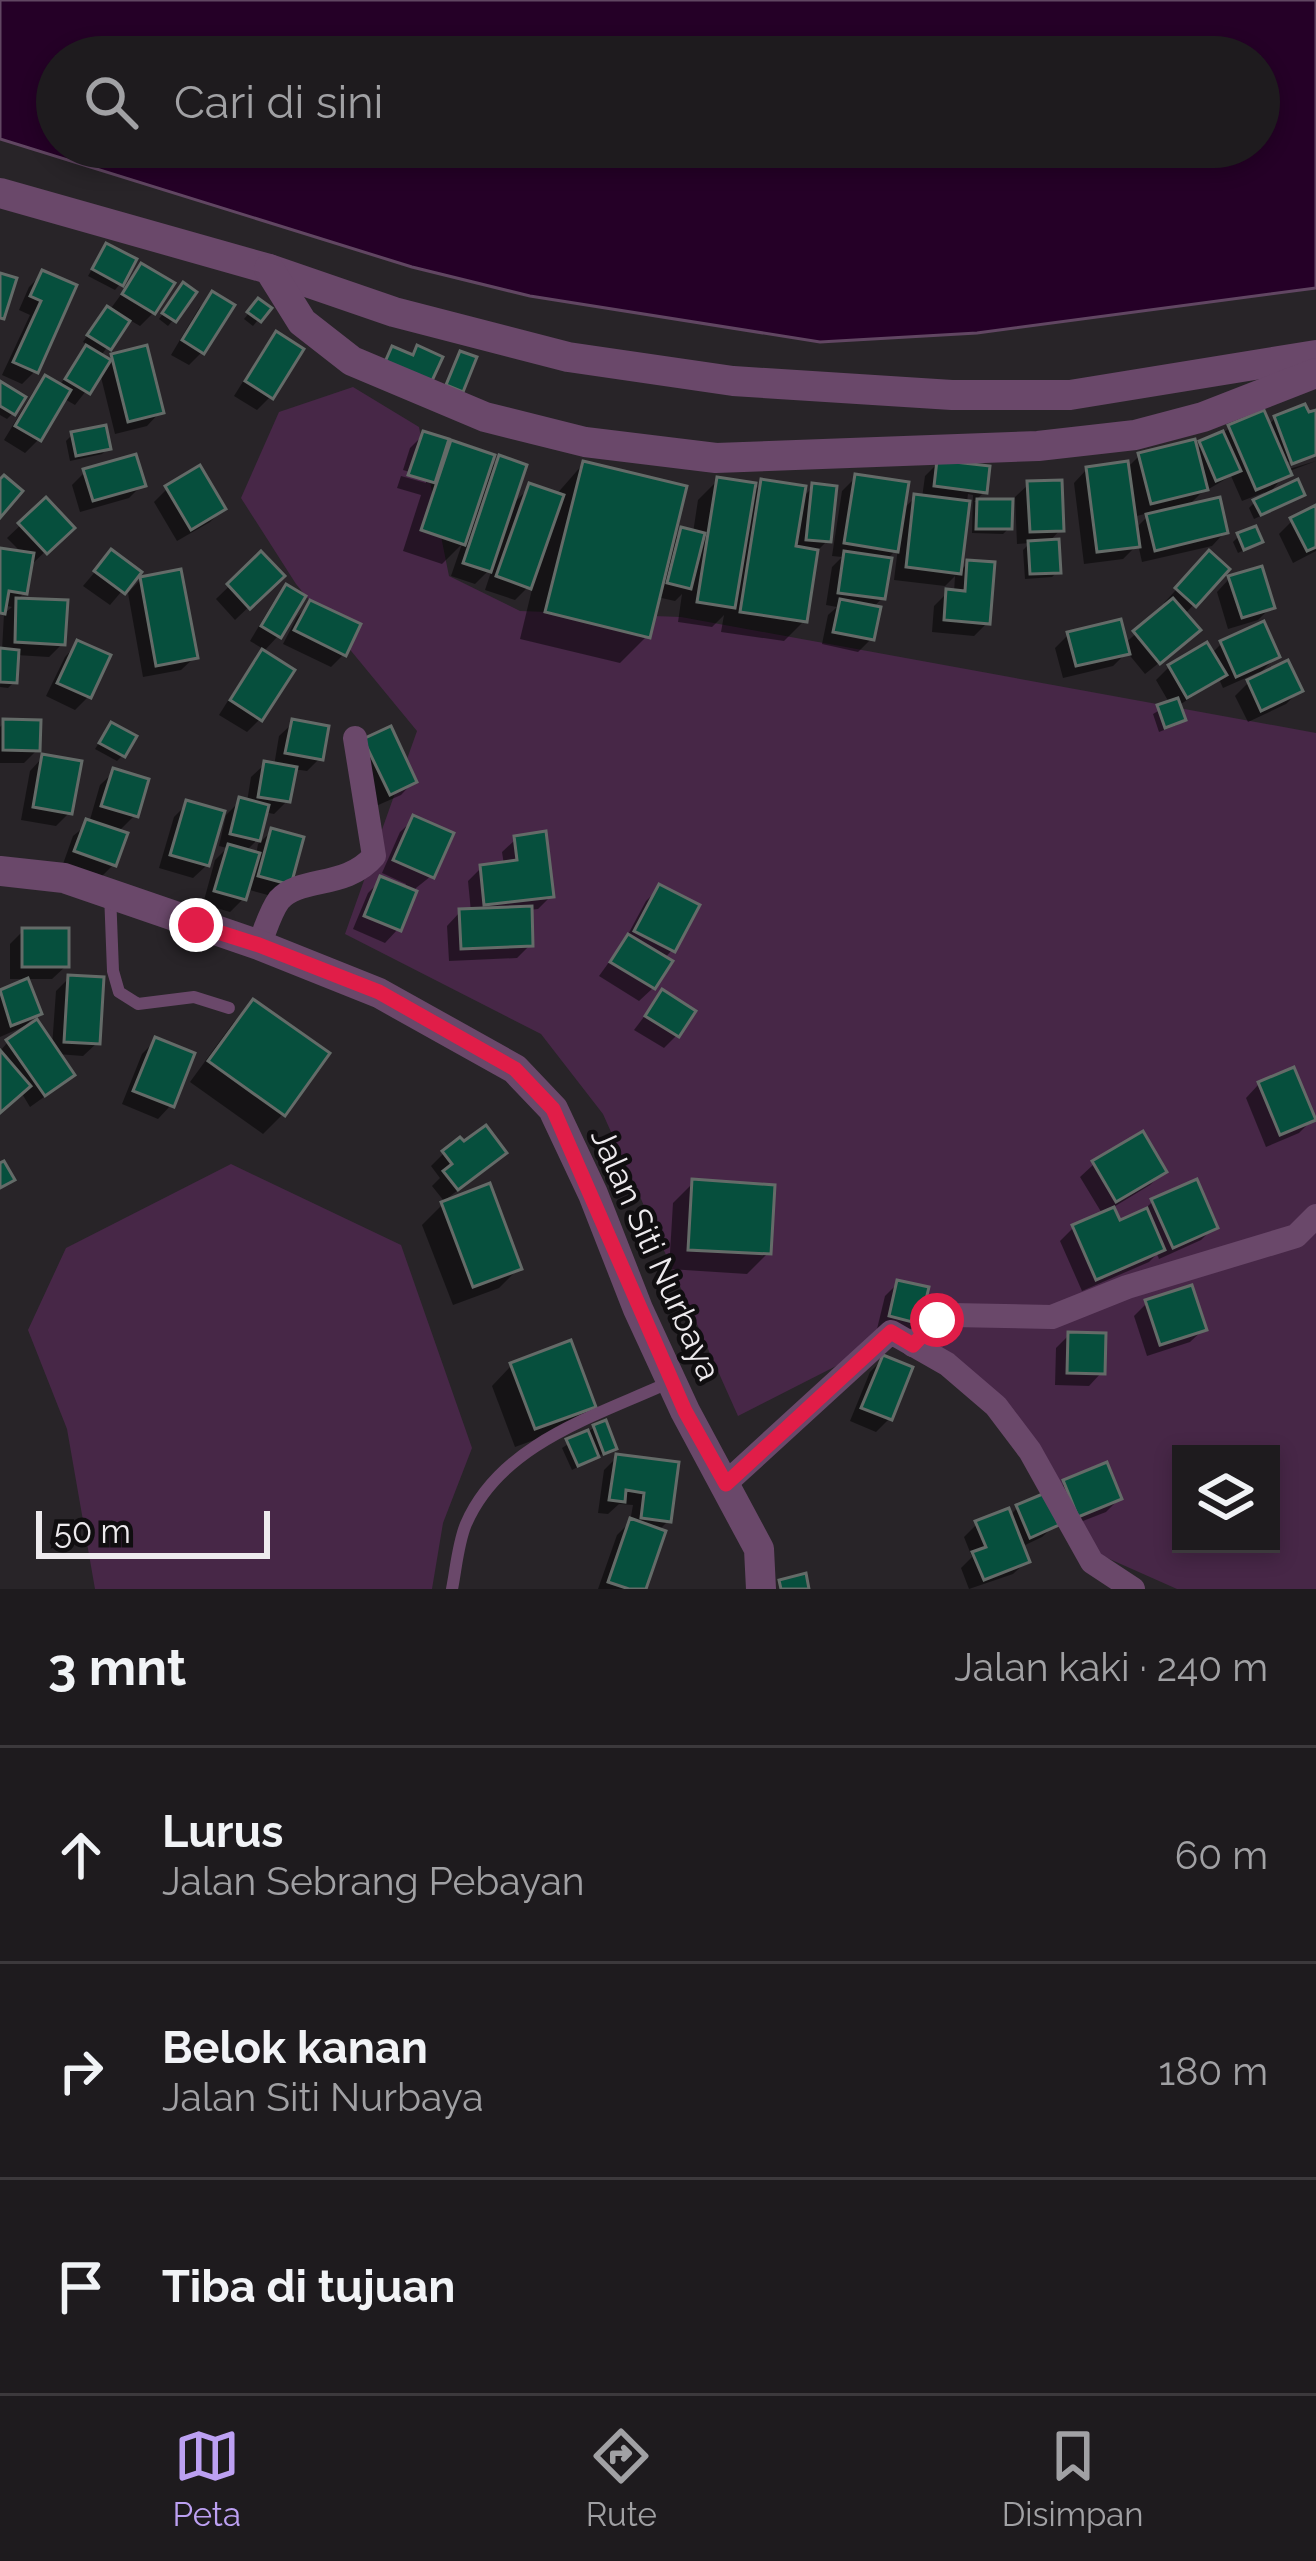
<!DOCTYPE html>
<html lang="id">
<meta charset="utf-8">
<style>
body{margin:0;font-family:Raleway,sans-serif;background:#262427;color:#f1f3f6}
.controls{position:absolute;right:36px;bottom:36px;display:grid;overflow:hidden;border-radius:0px;box-shadow:0 6px 18px #0003}
.controls button{width:108px;height:108px;display:grid;place-items:center;padding:0;border:0;border-bottom:3px solid #3c393c;background:#1e1b1e;color:#f1f3f6;font:60px sans-serif}
.scale{position:absolute;left:36px;bottom:30px;width:234px;box-sizing:border-box;padding-left:12px;border:6px solid #edeaed;border-top:0;font-size:33px;line-height:42px;white-space:nowrap;color:#edeaed;-webkit-text-stroke:9px #100e10;paint-order:stroke}
.stop{position:absolute;width:36px;height:36px;margin:-27px;border:9px solid #e11d48;border-radius:50%;background:#fff}
.stop.end{background:#e11d48;border-color:#fff;box-shadow:0 3px 12px #0008}
.list{margin:0;padding:0;list-style:none}
h2{display:flex;justify-content:space-between;align-items:center;height:156px;margin:0;padding:0 48px;font-size:51px}
h2 small{font-size:39px;font-weight:400;color:#a1a1a4}
.list li{display:grid;grid-template-columns:78px 1fr auto;gap:36px;align-items:center;box-sizing:border-box;height:216px;padding:0 48px;border-top:3px solid #3c393c}
.list b{display:block;font-size:45px;white-space:nowrap}
.list p{margin:0;font-size:39px;white-space:nowrap;color:#a1a1a4}
.list em{font-size:39px;font-style:normal;color:#a1a1a4}
.icon{flex:none;width:66px;height:66px;fill:none;stroke:currentColor;stroke-width:2;stroke-linecap:round;stroke-linejoin:round}
.map{position:relative;flex:none;width:1316px;height:1589px;overflow:hidden}
.search{position:absolute;background:#1e1b1e;box-shadow:0 6px 18px #0003;left:36px;right:36px;top:36px;height:132px;display:flex;align-items:center;gap:30px;box-sizing:border-box;padding:0 42px;border-radius:66px;color:#a1a1a4;font-size:45px}
.sheet{height:804px;background:#1e1b1e}
nav{display:flex;justify-content:space-around;align-items:center;box-sizing:border-box;height:168px;border-top:3px solid #3c393c;background:#1e1b1e;font-size:33px;color:#a1a1a4}
nav a{display:grid;justify-items:center;gap:6px}
nav .on{color:#bca0f2}
.map>svg:first-child{display:block}
.green{fill:#472747;fill-rule:evenodd}
.water{fill:#250027;stroke:#614662;stroke-width:3;fill-rule:evenodd}
.shadow{fill:#0007;fill-rule:evenodd}
.building{fill:#064f3d;stroke:#646b68;stroke-width:3}
.lines{fill:none;stroke-linecap:round;stroke-linejoin:round}
.service{stroke:#6a486a;stroke-width:12}
.minor{stroke:#6a486a;stroke-width:24}
.tertiary{stroke:#6a486a;stroke-width:30}
.route{stroke:#e11d48;stroke-width:15}
.labels{text-anchor:middle;dominant-baseline:central;stroke-width:9;stroke-linejoin:round;paint-order:stroke}
.street-label{font-size:33px;fill:#edeaed;stroke:#100e10}
</style>
<div class="map">
<svg width="1316" height="1589" viewBox="0 0 1316 1589">
<rect width="100%" height="100%" fill="#282428"/>
<!-- green -->
<g class="green">
<path d="M353,387L419,427L449,576L520,611L681,617L1316,733V1589H1177L1096,1553L1004,1398L903,1332L738,1416L603,1114L541,1034L345,934L417,731L296,584L241,498L279,412ZM1181,1454H1271V1544H1181Z"/>
<polygon points="231,1164 401,1245 472,1448 443,1523 432,1589 95,1589 67,1429 28,1330 66,1248"/>
</g>
<!-- water -->
<path class="water" d="M0,0H1316V288L977,333L820,342L530,296L412,267L0,139ZM57,57H1259V147H57Z"/>
<!-- shadow -->
<g class="shadow">
<polygon points="106,246 120,284 115,290 88,276"/>
<polygon points="141,267 153,313 140,326 128,319 100,357 108,362 112,357 160,412 147,426 115,434 100,373 75,405 63,398 39,439 25,453 4,440 33,392 46,379 59,386 90,346 83,342 101,315 109,311"/>
<polygon points="43,273 73,287 35,371 22,384 2,375 30,315 19,310 29,287"/>
<polygon points="178,292 173,320 168,326 159,319"/>
<polygon points="212,295 202,352 189,365 171,355 199,308"/>
<polygon points="258,302 267,309 253,326 244,319"/>
<polygon points="277,335 270,397 257,410 234,396 264,348"/>
<polygon points="0,385 13,413 7,419 0,415"/>
<path d="M1316,413V452L1277,466L1279,472L1316,461L1287,472L1267,496L1302,494L1296,500L1254,519L1249,508L1265,492L1242,501L1231,476L1200,494L1186,508L1225,532L1212,546L1142,562L1138,544L1123,559L1084,564L1074,483L1087,469H1126L1139,456L1195,450L1230,428L1268,426L1275,418ZM1152,512L1134,530L1133,517Z"/>
<polygon points="424,434 441,454 452,444 487,471 499,459 510,507 530,487 555,496 583,464 670,543 682,531 693,533 698,500 718,480 751,494 762,483 801,499 813,487 828,540 814,554 804,621 784,641 721,632 724,615 712,627 678,622 682,594 675,601 657,597 647,636 620,663 520,639 534,581 515,600 485,590 493,566 475,584 451,576 462,544 442,564 403,551 421,495 397,488 401,476 426,483 426,477 403,470 410,448"/>
<polygon points="72,435 108,448 102,454 70,461 66,441"/>
<polygon points="938,463 984,492 974,502 1010,502 1009,528 1003,534 972,533 973,495 968,494 958,573 968,563 987,623 974,636 932,632 934,606 947,593 954,593 955,576 945,586 894,580 898,548 889,557 882,598 872,609 871,639 858,652 822,644 828,615 837,607 826,605 832,567 842,557 832,556 842,491 856,477 902,511 915,497 922,498 925,476"/>
<polygon points="85,472 142,485 129,498 80,512 72,485"/>
<polygon points="1029,484 1061,529 1048,543 1058,571 1052,577 1025,579 1023,550 1030,543 1017,544 1015,497"/>
<polygon points="167,489 223,509 210,522 177,541 154,502"/>
<polygon points="46,501 70,528 32,564 24,593 16,601 64,603 62,644 49,657 16,655 14,682 8,688 0,687 4,614 12,607 3,605 0,614 0,551 23,554 7,538"/>
<polygon points="1316,509 1316,551 1293,563 1279,534 1292,521"/>
<polygon points="1239,536 1260,542 1238,553 1233,542"/>
<polygon points="111,553 138,572 110,605 83,586"/>
<polygon points="261,555 281,576 235,620 216,599"/>
<polygon points="1196,568 1226,570 1184,615 1184,643 1145,674 1127,652 1113,666 1063,678 1055,648 1069,634 1124,644 1168,606 1164,603"/>
<polygon points="1230,578 1271,607 1258,620 1228,629 1217,592"/>
<polygon points="141,579 195,657 181,670 143,677 128,593"/>
<polygon points="287,588 302,597 278,636 265,650 250,641 274,601"/>
<polygon points="310,603 344,654 331,667 283,644 297,617"/>
<polygon points="78,643 88,697 75,710 46,696 65,657"/>
<polygon points="1222,643 1276,657 1254,679 1299,691 1286,704 1248,722 1235,696 1259,672 1223,688 1219,679 1178,706 1183,720 1177,725 1159,732 1153,714 1170,704 1156,680 1169,667 1211,654"/>
<polygon points="263,652 260,719 247,732 219,715 250,666"/>
<polygon points="4,723 37,750 24,763 0,763 0,727"/>
<polygon points="293,723 320,758 307,771 293,769 287,801 274,814 264,812 258,839 245,852 256,855 258,844 272,831 288,884 275,897 246,889 244,898 230,912 203,904 215,860 227,848 219,846 226,815 240,801 247,802 251,777 265,764 274,766 279,736"/>
<polygon points="111,725 123,755 117,761 95,749"/>
<polygon points="390,730 414,781 401,795 376,806 351,755"/>
<polygon points="43,757 69,813 56,826 21,820 30,771"/>
<polygon points="114,772 135,815 117,833 114,864 100,878 63,864 73,836 89,823 100,785"/>
<polygon points="187,804 207,865 193,878 159,868 174,817"/>
<polygon points="414,819 431,876 416,888 398,929 385,943 353,929 368,893 381,880 404,889 406,884 382,873 400,832"/>
<polygon points="516,839 551,896 538,909 529,910 530,945 517,958 449,961 447,926 460,912 471,912 468,881 481,868 504,865 502,852"/>
<polygon points="659,888 672,950 664,959 669,962 653,988 639,1001 599,976 625,940 646,901"/>
<polygon points="23,931 66,966 52,979 10,979 10,944"/>
<polygon points="69,978 97,1043 83,1056 57,1054 71,1074 58,1087 30,1107 21,1092 0,1111 0,1051 8,1042 52,1047 56,991"/>
<polygon points="26,982 38,1013 25,1026 0,1037 0,993"/>
<polygon points="662,993 677,1035 664,1048 634,1030"/>
<polygon points="253,1003 283,1114 263,1134 190,1082 233,1023"/>
<polygon points="156,1040 171,1105 158,1119 122,1104 142,1054"/>
<polygon points="1259,1084 1313,1119 1299,1133 1266,1147 1246,1098"/>
<polygon points="444,1153 490,1165 444,1201 432,1186 440,1178 431,1166"/>
<polygon points="1094,1164 1163,1172 1150,1185 1112,1208 1119,1224 1139,1215 1153,1201 1214,1227 1201,1240 1159,1259 1157,1254 1149,1262 1082,1291 1060,1241 1073,1228 1103,1215 1080,1177"/>
<polygon points="694,1182 768,1253 747,1274 669,1269 673,1203"/>
<polygon points="442,1205 519,1268 499,1288 453,1305 422,1225"/>
<polygon points="898,1283 918,1322 904,1335 877,1329 885,1296"/>
<polygon points="1147,1303 1204,1329 1190,1342 1147,1356 1134,1316"/>
<polygon points="1069,1335 1102,1372 1089,1386 1055,1385 1056,1348"/>
<polygon points="883,1359 890,1418 876,1432 850,1421 870,1372"/>
<polygon points="512,1365 593,1406 572,1426 515,1447 492,1386"/>
<polygon points="595,1427 614,1448 572,1470 562,1448"/>
<polygon points="617,1457 668,1521 658,1531 643,1589 598,1589 617,1535 630,1522 633,1505 619,1504 608,1514 598,1513 604,1470"/>
<polygon points="1065,1482 1119,1499 1106,1512 1065,1528 1052,1496"/>
<polygon points="1017,1508 1056,1524 1042,1537 1021,1547 1027,1561 1013,1574 969,1589 961,1568 972,1557 964,1537 977,1524 1009,1517"/>
</g>
<!-- building -->
<g class="building">
<polygon points="106,243 137,259 123,286 92,269"/>
<polygon points="141,263 175,283 155,314 122,294"/>
<polygon points="42,270 77,285 38,373 13,362 41,301 30,296"/>
<polygon points="0,273 17,278 4,319 0,318"/>
<polygon points="183,282 197,292 176,322 162,313"/>
<polygon points="212,291 235,305 204,354 182,340"/>
<polygon points="258,298 272,308 261,322 247,312"/>
<polygon points="107,306 130,321 111,350 87,335"/>
<polygon points="276,331 304,349 273,399 245,381"/>
<polygon points="86,345 111,360 90,394 65,379"/>
<polygon points="147,345 164,413 128,422 111,354"/>
<polygon points="417,345 443,357 431,383 385,362 392,346 413,355"/>
<polygon points="460,351 477,357 463,392 446,385"/>
<polygon points="45,375 71,390 41,441 15,426"/>
<polygon points="0,381 26,397 15,415 0,406"/>
<polygon points="1305,404 1309,412 1316,410 1316,455 1292,464 1274,416"/>
<polygon points="1264,410 1292,475 1256,490 1228,425"/>
<polygon points="106,425 111,449 76,456 71,432"/>
<polygon points="423,431 449,439 435,483 408,475"/>
<polygon points="1223,431 1241,471 1216,481 1199,441"/>
<polygon points="1195,439 1208,490 1151,504 1138,453"/>
<polygon points="451,440 495,455 465,545 421,530"/>
<polygon points="136,454 146,486 93,501 83,469"/>
<polygon points="499,455 527,465 491,572 463,563"/>
<polygon points="937,460 990,466 987,493 934,486"/>
<polygon points="583,461 687,486 650,638 545,612"/>
<polygon points="1128,461 1140,547 1097,552 1086,467"/>
<polygon points="200,465 226,509 191,530 165,486"/>
<polygon points="855,474 909,482 898,552 844,543"/>
<polygon points="4,475 23,491 0,518 0,479"/>
<polygon points="717,477 756,483 735,608 697,602"/>
<polygon points="761,479 806,486 796,546 818,550 807,622 740,612"/>
<polygon points="1298,479 1305,495 1261,515 1253,500"/>
<polygon points="1062,480 1064,531 1030,532 1027,481"/>
<polygon points="529,483 564,495 531,589 496,576"/>
<polygon points="812,483 837,486 831,542 806,540"/>
<polygon points="914,494 970,501 961,574 906,567"/>
<polygon points="46,497 75,528 47,554 18,523"/>
<polygon points="1220,497 1228,533 1155,551 1146,514"/>
<polygon points="977,499 1013,499 1012,529 976,529"/>
<polygon points="1316,505 1316,547 1307,551 1290,518"/>
<polygon points="1256,526 1263,542 1244,550 1237,533"/>
<polygon points="681,527 705,533 691,589 667,583"/>
<polygon points="1059,539 1061,573 1030,574 1028,541"/>
<polygon points="0,548 34,553 27,594 9,591 5,614 0,613"/>
<polygon points="111,549 142,572 125,594 94,571"/>
<polygon points="1209,550 1230,569 1196,607 1175,588"/>
<polygon points="261,551 285,576 250,609 227,584"/>
<polygon points="844,551 892,558 885,599 838,593"/>
<polygon points="967,560 995,562 990,624 944,620 946,589 965,591"/>
<polygon points="1262,566 1275,608 1242,618 1228,576"/>
<polygon points="181,569 198,658 156,666 140,577"/>
<polygon points="286,584 306,596 281,638 261,626"/>
<polygon points="16,598 68,600 65,645 15,642"/>
<polygon points="1173,598 1201,630 1160,664 1133,631"/>
<polygon points="840,599 881,607 874,640 833,632"/>
<polygon points="310,600 361,624 346,656 294,630"/>
<polygon points="1121,619 1130,654 1076,666 1067,632"/>
<polygon points="1264,621 1280,657 1236,677 1220,641"/>
<polygon points="77,640 111,655 91,698 57,683"/>
<polygon points="1207,642 1227,675 1187,698 1168,665"/>
<polygon points="0,648 19,650 17,683 0,682"/>
<polygon points="262,649 295,670 262,721 230,700"/>
<polygon points="1288,660 1303,691 1261,711 1247,680"/>
<polygon points="1178,698 1186,720 1165,728 1157,705"/>
<polygon points="3,719 41,720 40,751 3,750"/>
<polygon points="292,719 329,726 323,760 285,753"/>
<polygon points="111,722 137,736 125,757 99,743"/>
<polygon points="391,726 417,782 390,795 363,739"/>
<polygon points="42,754 82,761 72,814 33,807"/>
<polygon points="264,761 297,767 290,802 258,797"/>
<polygon points="113,768 149,779 138,817 101,806"/>
<polygon points="239,797 269,805 260,841 230,834"/>
<polygon points="186,800 225,811 209,866 170,855"/>
<polygon points="413,815 454,833 434,878 393,860"/>
<polygon points="86,819 128,833 116,866 74,851"/>
<polygon points="271,828 304,837 291,885 258,876"/>
<polygon points="546,831 554,897 484,905 480,865 517,860 514,836"/>
<polygon points="228,844 260,853 246,900 214,891"/>
<polygon points="380,876 417,891 401,931 364,916"/>
<polygon points="659,884 700,905 675,952 634,931"/>
<polygon points="532,906 533,946 461,949 459,909"/>
<rect x="22" y="928" width="47" height="39"/>
<polygon points="628,934 673,961 655,989 610,962"/>
<polygon points="68,975 104,977 100,1044 64,1042"/>
<polygon points="28,978 42,1014 11,1026 0,990"/>
<polygon points="662,989 696,1011 679,1037 645,1016"/>
<polygon points="253,999 330,1053 285,1116 208,1061"/>
<polygon points="37,1019 75,1075 45,1096 6,1040"/>
<polygon points="155,1037 195,1053 174,1107 133,1091"/>
<polygon points="0,1050 31,1086 0,1113"/>
<polygon points="1294,1067 1316,1120 1280,1135 1258,1082"/>
<polygon points="486,1125 507,1153 458,1190 443,1171 452,1164 442,1151 460,1137 464,1141"/>
<polygon points="1143,1131 1167,1172 1116,1202 1092,1161"/>
<polygon points="4,1161 15,1180 0,1188 0,1163"/>
<polygon points="692,1179 775,1185 771,1254 688,1250"/>
<polygon points="1197,1179 1218,1228 1173,1248 1151,1199"/>
<polygon points="490,1183 522,1269 473,1287 441,1202"/>
<polygon points="1114,1207 1120,1220 1147,1208 1165,1250 1096,1280 1072,1225"/>
<polygon points="897,1280 929,1287 920,1324 889,1316"/>
<polygon points="1192,1285 1207,1330 1160,1345 1145,1300"/>
<polygon points="1068,1332 1106,1333 1105,1374 1067,1373"/>
<polygon points="571,1340 596,1407 535,1429 510,1363"/>
<polygon points="883,1355 913,1367 892,1420 861,1408"/>
<polygon points="606,1420 617,1449 604,1454 593,1425"/>
<polygon points="588,1430 599,1457 578,1466 566,1439"/>
<polygon points="616,1454 679,1462 671,1522 641,1518 644,1493 626,1490 625,1502 609,1500"/>
<polygon points="1107,1462 1122,1499 1078,1517 1063,1480"/>
<polygon points="1045,1493 1059,1525 1030,1538 1016,1505"/>
<polygon points="1009,1508 1030,1562 984,1580 972,1552 986,1547 975,1521"/>
<polygon points="630,1518 666,1531 646,1589 629,1589 608,1582"/>
<polygon points="806,1573 809,1589 781,1589 779,1580"/>
</g>
<g class="lines">
<!-- service -->
<g class="service">
<polyline points="110,893 113,971 119,992 138,1004 194,997 229,1008"/>
<path d="M452,1589C456,1569 458,1543 466,1524C501,1443 596,1416 670,1382"/>
</g>
<!-- minor -->
<g class="minor">
<path d="M259,945C265,931 270,912 279,900C300,876 346,889 374,856L355,738"/>
<polyline points="913,1345 937,1320 952,1315 1052,1317 1127,1287 1296,1236 1316,1216"/>
<polyline points="726,1483 891,1332 947,1364 996,1406 1030,1451 1092,1562 1133,1589"/>
</g>
<!-- tertiary -->
<g class="tertiary">
<polyline points="0,193 269,269 394,312 568,357 733,381 952,395 1070,395 1316,355"/>
<polyline points="269,269 302,322 352,361 485,417 585,442 716,458 1038,446 1135,435 1203,417 1316,373"/>
<polyline points="0,871 64,878 259,945 379,993 515,1069 553,1109 593,1194 638,1309 685,1411 759,1549 761,1589"/>
</g>
</g>
<g class="lines">
<!-- route -->
<polyline class="route" points="196,925 259,945 379,992 515,1069 553,1109 685,1411 726,1484 891,1332 913,1345 937,1320"/>
</g>
<g class="labels">
<!-- street labels -->
<g class="street-label">
<text transform="translate(656 1254) rotate(66)">Jalan Siti Nurbaya</text>
</g>
</g>
</svg>
<div class="controls">
<button><svg class="icon" aria-label="layers" viewBox="0 0 24 24"><path d="M12 4l9 5-9 5-9-5zM3 14l9 5 9-5"/></svg></button>
</div>
<div class="scale">50 m</div>
<div class="stop" style="left:937px;top:1320px"></div>
<div class="stop end" style="left:196px;top:925px"></div>
<div class="search"><svg class="icon" aria-label="search" viewBox="0 0 24 24"><circle cx="10" cy="10" r="6"/><path d="M15 15l6 6"/></svg>Cari di sini</div>
</div>
<section class="sheet">
<h2>3 mnt<small>Jalan kaki · 240 m</small></h2>
<ul class="list">
<li><svg class="icon" aria-label="ahead" viewBox="0 0 24 24"><path d="M12 20V5M6 11l6-6 6 6"/></svg><div><b>Lurus</b><p>Jalan Sebrang Pebayan</p></div><em>60 m</em></li>
<li><svg class="icon" aria-label="right" viewBox="0 0 24 24"><path d="M7 20v-9h11M14 6l5 5-5 5"/></svg><div><b>Belok kanan</b><p>Jalan Siti Nurbaya</p></div><em>180 m</em></li>
<li><svg class="icon" aria-label="arrive" viewBox="0 0 24 24"><path d="M6 21V4h12l-3 4 3 4H6"/></svg><div><b>Tiba di tujuan</b></div></li>
</ul>
</section>
<nav>
<a class="on"><svg class="icon" aria-label="map" viewBox="0 0 24 24"><path d="M3 6l6-2 6 2 6-2v14l-6 2-6-2-6 2zM9 4v14M15 6v14"/></svg>Peta</a>
<a><svg class="icon" aria-label="directions" viewBox="0 0 24 24"><path d="M12 3l9 9-9 9-9-9zM9 14v-3h6M13 9l2 2-2 2"/></svg>Rute</a>
<a><svg class="icon" aria-label="saved" viewBox="0 0 24 24"><path d="M7 4h10v16l-5-4-5 4z"/></svg>Disimpan</a>
</nav>
